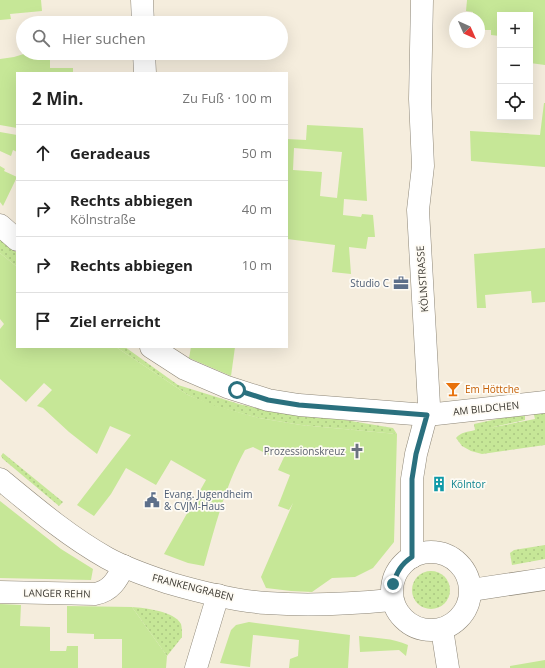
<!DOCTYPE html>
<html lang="de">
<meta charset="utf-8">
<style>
body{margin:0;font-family:"Open Sans",sans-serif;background:#f2f2f2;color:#222}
.controls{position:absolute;right:12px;top:12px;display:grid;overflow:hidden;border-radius:0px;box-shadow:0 4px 16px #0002}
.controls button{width:36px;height:36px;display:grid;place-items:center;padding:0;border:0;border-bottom:1px solid #e0e0e0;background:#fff;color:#222;font:20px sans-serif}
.compass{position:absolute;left:449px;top:12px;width:36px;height:36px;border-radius:50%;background:#fff;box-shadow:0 4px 16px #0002;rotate:135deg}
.stop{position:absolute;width:12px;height:12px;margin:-9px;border:3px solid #2a707e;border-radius:50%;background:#fff}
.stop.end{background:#2a707e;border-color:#fff;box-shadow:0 1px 4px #0008}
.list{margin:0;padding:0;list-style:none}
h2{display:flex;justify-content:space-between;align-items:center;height:52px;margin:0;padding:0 16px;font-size:17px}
h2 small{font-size:13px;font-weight:400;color:#767676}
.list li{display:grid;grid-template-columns:26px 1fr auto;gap:12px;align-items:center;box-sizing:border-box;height:56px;padding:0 16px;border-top:1px solid #e0e0e0}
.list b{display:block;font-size:15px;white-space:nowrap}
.list p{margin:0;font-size:13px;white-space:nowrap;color:#767676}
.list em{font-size:13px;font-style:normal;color:#767676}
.icon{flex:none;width:22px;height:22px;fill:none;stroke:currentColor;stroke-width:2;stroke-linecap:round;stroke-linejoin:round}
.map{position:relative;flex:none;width:545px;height:668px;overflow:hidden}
.search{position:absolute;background:#fff;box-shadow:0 4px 16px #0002;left:16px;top:16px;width:272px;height:44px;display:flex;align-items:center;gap:10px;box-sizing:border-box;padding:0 14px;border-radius:22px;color:#767676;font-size:15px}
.panel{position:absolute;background:#fff;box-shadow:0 4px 16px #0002;left:16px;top:72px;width:272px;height:276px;border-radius:0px}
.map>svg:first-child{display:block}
.grass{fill:url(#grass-dots)}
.green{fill:#c6e797;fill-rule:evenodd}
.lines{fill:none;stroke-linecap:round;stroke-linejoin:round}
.minor-casing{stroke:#8d8677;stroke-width:23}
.tertiary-casing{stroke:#8d8677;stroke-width:23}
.minor{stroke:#fff;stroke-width:22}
.tertiary{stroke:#fff;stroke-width:22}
.route{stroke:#2a707e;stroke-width:5}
.labels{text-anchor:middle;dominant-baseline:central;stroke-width:3.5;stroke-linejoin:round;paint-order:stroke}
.street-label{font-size:10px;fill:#3a3730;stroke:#fefbf4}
.service-label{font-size:10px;fill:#4e5e75;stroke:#fefbf4;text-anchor:end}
.food-label{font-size:10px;fill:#c56008;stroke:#fefbf4;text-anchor:start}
.worship-label{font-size:10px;fill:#5b616d;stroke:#fefbf4;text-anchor:end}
.culture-label{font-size:10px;fill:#0d838f;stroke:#fefbf4;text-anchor:start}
</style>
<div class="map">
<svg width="545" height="668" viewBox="0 0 545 668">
<defs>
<pattern id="grass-dots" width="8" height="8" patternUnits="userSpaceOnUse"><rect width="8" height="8" fill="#c6e797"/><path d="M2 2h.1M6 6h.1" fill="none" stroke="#abc782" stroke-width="1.8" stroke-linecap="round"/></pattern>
</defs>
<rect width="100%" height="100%" fill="#f5eddd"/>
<!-- grass -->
<g class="grass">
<polygon points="0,238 17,253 17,267 0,253"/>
<polygon points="116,347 125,347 178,385 239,404 268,411 309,414 393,428 397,434 301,425 259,418 211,405 188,395"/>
<path d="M545,410V445L482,454L471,451L462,446L456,438C461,432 468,432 475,430L474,424L525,413V420L489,428L535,419L533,411Z"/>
<polygon points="3,453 63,502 59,506 3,459 1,456"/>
<polygon points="545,545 545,559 512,565 510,553 514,550"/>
<circle cx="431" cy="590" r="19"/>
<path d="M132,607C145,608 174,611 181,624C182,628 182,633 182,637L167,656Z"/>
</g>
<!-- green -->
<g class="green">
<polygon points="0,0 41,0 42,11 10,14 11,19 0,20"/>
<polygon points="467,0 545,0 545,65 530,63 531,20 530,19 530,15 500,15 500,36 491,35 491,30 479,30 479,18 473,18 473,12 466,11"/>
<polygon points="27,53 50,53 50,68 73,68 73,73 17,73 17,128 0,125 0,59 14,57"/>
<polygon points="544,103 545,103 545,167 471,161 470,131 540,135"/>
<path d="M307,125L363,128L367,201L344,199L343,215L361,217L362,214L373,215L375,237H368L366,249L349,247L351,274L332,272L335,245L287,239V139L306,140ZM294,148L342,152L337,198L320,196L322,172L293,170Z"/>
<polygon points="0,132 17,135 17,152 13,150 11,156 0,151"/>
<polygon points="0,166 5,169 4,171 17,177 3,206 0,202"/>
<polygon points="545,248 545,302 532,303 531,291 485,295 486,308 477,308 474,254"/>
<path d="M0,253L17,267V347H116L188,395L213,405L259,418L301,425L397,434L394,542L373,568L355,577L332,578L312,592L291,591L266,588L261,577L293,503L289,510L278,506L290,475L278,470L285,455L272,448L269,455L253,447L245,450C225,486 215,527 204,566L188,563L164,554L206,480L171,460L156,485L126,468L111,494L94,516L77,505L131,435L110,426L97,454L69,432L43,408L37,406L52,390L44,383L26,402L0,379V329L4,324L0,319Z"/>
<polygon points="191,347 235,347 231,376 189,358"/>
<polygon points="0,501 61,549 93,569 91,580 0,578"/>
<polygon points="0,604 21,605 20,626 50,627 50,651 66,651 67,646 78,646 78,668 0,668"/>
<polygon points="67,606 132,607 167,656 166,668 122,668 122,639 94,639 94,634 67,633"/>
<polygon points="249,622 350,635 348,668 289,668 290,659 298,656 299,640 253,635 250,667 220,663 231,630 236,625"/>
<path d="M359,636C375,638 393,638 408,645L406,656L399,650L360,652Z"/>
<polygon points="545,660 545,668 510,668 510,666"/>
</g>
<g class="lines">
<!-- minor casing -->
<g class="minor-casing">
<g id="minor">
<polyline points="142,0 143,23"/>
<polyline points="144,53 145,73"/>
<polyline points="0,225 17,240"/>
<polyline points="151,347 185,369 227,387 268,400 299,405 427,415 545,402"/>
<polyline points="412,557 412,479 416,454 429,405 418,210 423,166 420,99 422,0"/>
<path d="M0,592L95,594C111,591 117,580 124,566"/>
<polyline points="196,668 218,595"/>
</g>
</g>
<!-- tertiary casing -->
<g class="tertiary-casing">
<g id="tertiary">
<path d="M0,479C34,507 68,536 107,558C127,569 148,576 169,583C200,592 234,601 267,603C308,606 350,604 391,600"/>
<circle cx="431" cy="591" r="39"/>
<polyline points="471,590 545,579"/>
<polyline points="442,629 448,668"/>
</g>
</g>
<!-- minor -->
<use href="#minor" class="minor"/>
<!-- tertiary -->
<use href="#tertiary" class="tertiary"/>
</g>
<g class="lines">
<!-- route -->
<path class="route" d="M237,390L268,400L299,405L427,415L416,454L412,479V557C401,564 397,572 393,584"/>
</g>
<!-- icons -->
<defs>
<g id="office-bare" transform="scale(1.2)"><path d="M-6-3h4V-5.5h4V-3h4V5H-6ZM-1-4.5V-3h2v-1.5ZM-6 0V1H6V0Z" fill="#5c6f8a" stroke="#fefbf4" stroke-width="2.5" paint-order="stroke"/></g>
<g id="bar-bare" transform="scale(1.2)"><path d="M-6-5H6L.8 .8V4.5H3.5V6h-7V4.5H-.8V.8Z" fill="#e8710a" stroke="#fefbf4" stroke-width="2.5" paint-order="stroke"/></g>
<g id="church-bare" transform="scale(1.2)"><path d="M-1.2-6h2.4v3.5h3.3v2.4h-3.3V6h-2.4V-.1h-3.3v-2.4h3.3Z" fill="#6b7280" stroke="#fefbf4" stroke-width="2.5" paint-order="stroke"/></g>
<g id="building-bare" transform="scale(1.2)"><path d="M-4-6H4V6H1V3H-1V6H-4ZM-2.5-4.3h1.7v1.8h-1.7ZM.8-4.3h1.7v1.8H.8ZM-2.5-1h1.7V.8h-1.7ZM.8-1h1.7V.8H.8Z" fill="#0f9aa8" stroke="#fefbf4" stroke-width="2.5" paint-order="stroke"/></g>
<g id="civic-bare" transform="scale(1.2)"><path d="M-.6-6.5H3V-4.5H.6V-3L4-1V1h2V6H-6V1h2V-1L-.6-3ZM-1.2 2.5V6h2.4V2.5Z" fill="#5c6f8a" stroke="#fefbf4" stroke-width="2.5" paint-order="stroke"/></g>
</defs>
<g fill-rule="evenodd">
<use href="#office-bare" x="401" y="283"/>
<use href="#bar-bare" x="453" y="389"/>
<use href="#church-bare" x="357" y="451"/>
<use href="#building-bare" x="439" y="484"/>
<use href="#civic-bare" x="152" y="500"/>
</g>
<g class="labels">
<!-- street labels -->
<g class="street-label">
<text transform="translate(422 279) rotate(-94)">KÖLNSTRASSE</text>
<text transform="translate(486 408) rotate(-6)">AM BILDCHEN</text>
<text transform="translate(193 587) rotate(14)">FRANKENGRABEN</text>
<text transform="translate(57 593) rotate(1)">LANGER REHN</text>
</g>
<!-- service labels -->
<g class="service-label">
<text x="389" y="283">Studio C</text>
<text x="164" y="494" text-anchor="start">Evang. Jugendheim<tspan x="164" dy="12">&amp; CVJM-Haus</tspan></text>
</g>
<!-- food labels -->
<g class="food-label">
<text x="465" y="389">Em Höttche</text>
</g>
<!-- worship labels -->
<g class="worship-label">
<text x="345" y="451">Prozessionskreuz</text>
</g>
<!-- culture labels -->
<g class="culture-label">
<text x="451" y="484">Kölntor</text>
</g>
</g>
</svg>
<div class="controls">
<button>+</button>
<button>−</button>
<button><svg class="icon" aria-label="locate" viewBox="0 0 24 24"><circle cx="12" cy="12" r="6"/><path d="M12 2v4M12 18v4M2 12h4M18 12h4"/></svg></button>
</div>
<svg class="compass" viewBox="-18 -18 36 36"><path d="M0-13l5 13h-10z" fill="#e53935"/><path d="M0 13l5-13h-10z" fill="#767676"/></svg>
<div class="stop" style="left:237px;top:390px"></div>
<div class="stop end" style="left:393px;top:584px"></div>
<div class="search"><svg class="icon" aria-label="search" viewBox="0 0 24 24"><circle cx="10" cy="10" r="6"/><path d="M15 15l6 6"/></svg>Hier suchen</div>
<section class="panel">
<h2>2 Min.<small>Zu Fuß · 100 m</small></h2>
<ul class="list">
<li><svg class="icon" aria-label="ahead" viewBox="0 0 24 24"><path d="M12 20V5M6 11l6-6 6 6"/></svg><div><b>Geradeaus</b></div><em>50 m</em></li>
<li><svg class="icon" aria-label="right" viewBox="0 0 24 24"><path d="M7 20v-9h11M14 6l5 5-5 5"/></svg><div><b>Rechts abbiegen</b><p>Kölnstraße</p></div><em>40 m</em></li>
<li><svg class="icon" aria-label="right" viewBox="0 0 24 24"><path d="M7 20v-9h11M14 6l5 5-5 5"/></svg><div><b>Rechts abbiegen</b></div><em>10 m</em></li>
<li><svg class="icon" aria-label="arrive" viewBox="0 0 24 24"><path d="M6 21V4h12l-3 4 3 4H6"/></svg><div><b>Ziel erreicht</b></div></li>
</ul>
</section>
</div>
